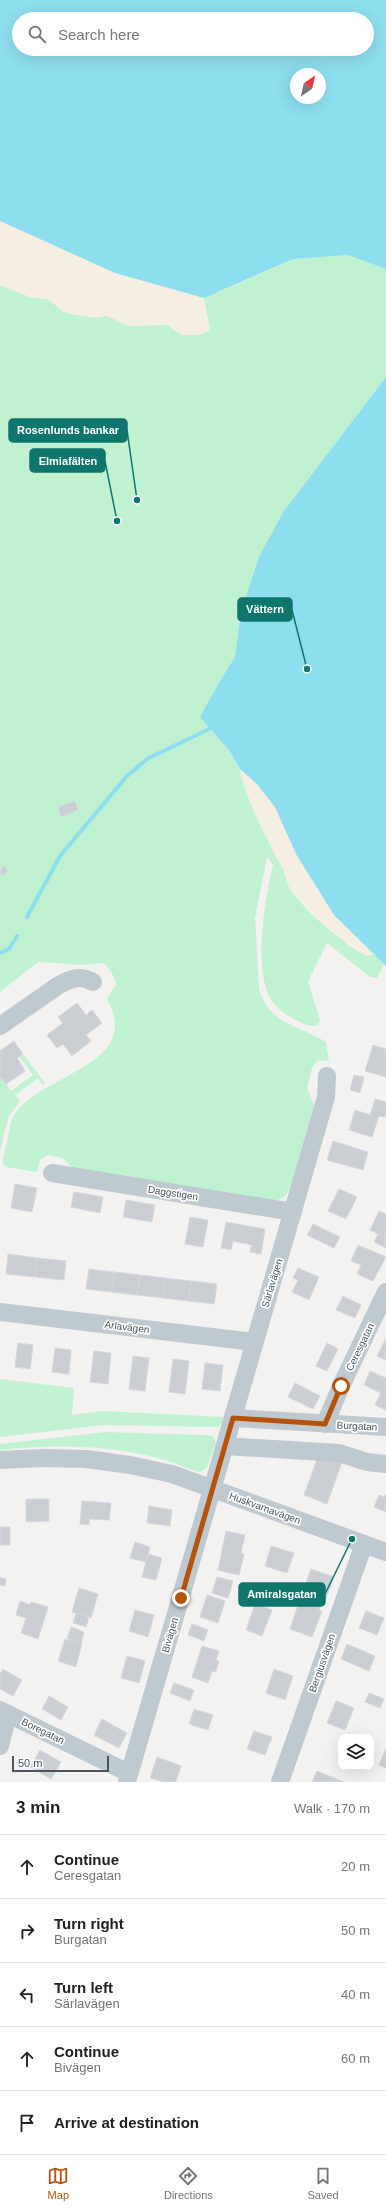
<!DOCTYPE html>
<meta charset="utf-8">
<style>
body{margin:0;font-family:Arial,sans-serif;background:#f6f6f6;color:#202124}
.controls{position:absolute;right:12px;bottom:12px;display:grid;overflow:hidden;border-radius:8px;box-shadow:0 4px 16px #0002}
.controls button{width:36px;height:36px;display:grid;place-items:center;padding:0;border:0;border-bottom:1px solid #e0e0e0;background:#fff;color:#202124;font:20px sans-serif}
.compass{position:absolute;left:290px;top:68px;width:36px;height:36px;border-radius:50%;background:#fff;box-shadow:0 4px 16px #0002;rotate:34deg}
.scale{position:absolute;left:12px;bottom:10px;width:97px;box-sizing:border-box;padding-left:4px;border:2px solid #49565f;border-top:0;font-size:11px;line-height:14px;white-space:nowrap;color:#49565f;-webkit-text-stroke:3px #fff;paint-order:stroke}
.stop{position:absolute;width:12px;height:12px;margin:-9px;border:3px solid #b45309;border-radius:50%;background:#fff}
.stop.end{background:#b45309;border-color:#fff;box-shadow:0 1px 4px #0008}
.list{margin:0;padding:0;list-style:none}
h2{display:flex;justify-content:space-between;align-items:center;height:52px;margin:0;padding:0 16px;font-size:17px}
h2 small{font-size:13px;font-weight:400;color:#757577}
.list li{display:grid;grid-template-columns:26px 1fr auto;gap:12px;align-items:center;box-sizing:border-box;height:64px;padding:0 16px;border-top:1px solid #e0e0e0}
.list b{display:block;font-size:15px;white-space:nowrap}
.list p{margin:0;font-size:13px;white-space:nowrap;color:#757577}
.list em{font-size:13px;font-style:normal;color:#757577}
.icon{flex:none;width:22px;height:22px;fill:none;stroke:currentColor;stroke-width:2;stroke-linecap:round;stroke-linejoin:round}
.map{position:relative;flex:none;width:386px;height:1782px;overflow:hidden}
.search{position:absolute;background:#fff;box-shadow:0 4px 16px #0002;left:12px;right:12px;top:12px;height:44px;display:flex;align-items:center;gap:10px;box-sizing:border-box;padding:0 14px;border-radius:22px;color:#757577;font-size:15px}
.sheet{height:372px;background:#fff}
nav{display:flex;justify-content:space-around;align-items:center;box-sizing:border-box;height:56px;border-top:1px solid #e0e0e0;background:#fff;font-size:11px;color:#757577}
nav a{display:grid;justify-items:center;gap:2px}
nav .on{color:#b45309}
.map>svg:first-child{display:block}
.green{fill:#c0f1d1}
.sand{fill:#f4eee3}
.water{fill:#8ddeee;fill-rule:evenodd}
.lines{fill:none;stroke-linecap:round;stroke-linejoin:round}
.stream{stroke:#8ddeee;stroke-width:4}
.building{fill:#cbcfd4;stroke:#d5d8dd}
.minor{stroke:#bfc9d0;stroke-width:18}
.route{stroke:#b45309;stroke-width:5}
.labels{text-anchor:middle;dominant-baseline:central;stroke-width:3.5;stroke-linejoin:round;paint-order:stroke}
.street-label{font-size:10px;fill:#49565f;stroke:#fff}
.leader{fill:none;stroke:#0f766e;stroke-width:1.5}
.callout-dot{fill:#0f766e;stroke:#fff;stroke-width:1.5}
.callout{fill:#0f766e;stroke:#0f766e;stroke-width:1.5}
.callout-label{font-size:11px;text-anchor:middle;font-weight:bold;fill:#fff}
</style>
<div class="map">
<svg width="386" height="1782" viewBox="0 0 386 1782">
<rect width="100%" height="100%" fill="#f4f1f1"/>
<!-- green -->
<g class="green">
<path d="M0,234L183,298L219,292L293,259L348,255L386,269V377L284,511L241,612L235,657L220,681L201,717L229,750L240,769L254,807L276,857L283,869L290,889L305,906L349,946L367,956L374,954L384,964L377,978L370,977L327,943L308,981L320,1020L318,1025C309,1028 300,1022 292,1018C287,1015 279,1010 275,1005C251,979 265,897 273,865L267,857L255,918L259,989C271,1026 297,1024 326,1042L329,1061L318,1060L312,1068L307,1088L314,1105L291,1188L285,1196L274,1203L73,1169L63,1158L48,1155L40,1160L37,1172L6,1167L3,1164C2,1157 5,1149 7,1143C9,1133 9,1122 15,1114C43,1073 144,1065 107,999L116,984L112,973L104,963L83,965L38,962L0,992Z"/>
<polygon points="23,1054 45,1083 43,1085 38,1078 15,1095 20,1101 9,1116 0,1150 0,1080 2,1078 11,1091 33,1075 19,1056"/>
<polygon points="0,1379 74,1388 72,1415 102,1411 223,1417 222,1423 218,1427 103,1425 0,1437"/>
<path d="M105,1432L204,1435L213,1436L216,1442L207,1467L200,1472C189,1470 179,1464 168,1461C114,1445 55,1444 0,1450V1444Z"/>
</g>
<!-- sand -->
<g class="sand">
<polygon points="0,221 115,273 204,298 210,330 199,335 181,335 167,325 129,326 107,316 96,318 75,315 64,312 47,299 32,298 0,285"/>
<path d="M240,769L257,784L275,807L296,854L334,915L374,954L367,956C343,943 306,913 291,890C286,884 286,874 282,867C269,844 243,794 240,769Z"/>
</g>
<!-- water -->
<g class="water">
<path d="M0,0H386V269L348,255L293,259L204,298L115,273L0,221ZM19,19H367V49H19ZM296,74H320V98H296Z"/>
<polygon points="386,377 386,966 334,915 296,854 275,807 257,784 240,769 229,750 200,717 220,681 235,657 241,612 259,557 284,511"/>
</g>
<g class="lines">
<!-- stream -->
<g class="stream">
<polyline points="27,917 60,856 127,776 147,759 211,728"/>
<polyline points="0,953 9,949 17,936"/>
</g>
</g>
<!-- building -->
<g class="building">
<polygon points="75,801 78,810 61,817 58,807"/>
<polygon points="3,866 8,870 4,875 0,873"/>
<polygon points="77,1003 86,1015 92,1010 102,1023 86,1035 91,1041 72,1056 63,1044 57,1048 47,1035 63,1023 58,1017"/>
<polygon points="14,1041 23,1054 17,1058 25,1071 6,1084 2,1078 0,1080 0,1051"/>
<polygon points="373,1045 386,1049 386,1077 365,1071"/>
<polygon points="354,1075 364,1077 360,1093 350,1090"/>
<polygon points="375,1099 386,1102 386,1117 379,1116 372,1137 349,1130 355,1110 370,1115"/>
<polygon points="333,1141 368,1152 363,1170 327,1160"/>
<polygon points="15,1184 37,1188 32,1212 11,1208"/>
<polygon points="339,1189 357,1197 346,1219 328,1211"/>
<polygon points="74,1192 103,1197 100,1213 71,1207"/>
<polygon points="126,1200 155,1205 152,1222 123,1217"/>
<polygon points="379,1211 386,1214 386,1238 370,1230"/>
<polygon points="190,1217 208,1220 203,1247 185,1244"/>
<polygon points="226,1222 265,1229 261,1254 250,1252 252,1245 233,1241 231,1250 221,1248"/>
<polygon points="313,1224 340,1237 334,1248 307,1235"/>
<polygon points="378,1234 386,1238 386,1248 374,1242"/>
<polygon points="358,1245 386,1257 373,1281 357,1274 361,1265 351,1261"/>
<polygon points="8,1254 37,1258 35,1277 6,1274"/>
<polygon points="37,1258 66,1261 64,1280 35,1277"/>
<polygon points="298,1268 319,1277 309,1300 292,1292 298,1280 293,1278"/>
<polygon points="89,1269 114,1272 112,1292 86,1289"/>
<polygon points="114,1272 140,1275 137,1295 112,1292"/>
<polygon points="140,1275 165,1278 163,1298 137,1295"/>
<polygon points="165,1278 191,1281 189,1301 163,1298"/>
<polygon points="191,1281 217,1284 214,1304 189,1301"/>
<polygon points="343,1296 361,1305 355,1318 336,1310"/>
<polygon points="386,1338 386,1360 377,1356"/>
<polygon points="18,1343 33,1345 30,1369 15,1367"/>
<polygon points="327,1343 338,1349 327,1371 316,1366"/>
<polygon points="55,1348 71,1350 69,1374 52,1372"/>
<polygon points="94,1351 111,1353 108,1384 90,1382"/>
<polygon points="133,1356 149,1358 145,1391 129,1389"/>
<polygon points="173,1359 189,1361 185,1394 169,1392"/>
<polygon points="205,1363 223,1365 220,1391 202,1389"/>
<polygon points="370,1371 386,1378 386,1410 375,1405 381,1393 364,1385"/>
<polygon points="295,1383 320,1396 313,1409 288,1397"/>
<polygon points="319,1454 342,1462 327,1504 304,1495"/>
<polygon points="386,1494 386,1512 374,1507 379,1495 384,1497"/>
<polygon points="26,1499 49,1499 49,1521 26,1522"/>
<polygon points="82,1501 111,1503 109,1520 90,1519 89,1525 80,1524"/>
<polygon points="149,1506 172,1510 170,1526 147,1523"/>
<rect x="0" y="1527" width="10" height="18"/>
<polygon points="226,1531 245,1535 241,1553 244,1554 239,1575 218,1570"/>
<polygon points="135,1542 150,1547 146,1562 130,1558"/>
<polygon points="271,1546 294,1553 287,1573 265,1566"/>
<polygon points="148,1554 162,1558 156,1580 142,1577"/>
<polygon points="311,1569 334,1577 324,1603 322,1602 319,1610 322,1611 312,1637 290,1629 299,1602 302,1603 305,1595 302,1594"/>
<polygon points="217,1577 233,1581 228,1598 212,1593"/>
<polygon points="0,1578 6,1579 5,1586 0,1585"/>
<polygon points="79,1588 98,1594 91,1618 72,1612"/>
<polygon points="207,1595 225,1601 218,1623 200,1617"/>
<polygon points="20,1601 30,1605 31,1602 48,1607 38,1639 21,1633 26,1618 16,1615"/>
<polygon points="255,1604 272,1610 262,1636 246,1630"/>
<polygon points="135,1610 154,1615 148,1637 129,1631"/>
<polygon points="366,1611 384,1618 377,1635 359,1628"/>
<polygon points="76,1613 89,1617 86,1627 73,1623"/>
<polygon points="192,1624 208,1630 204,1641 188,1635"/>
<polygon points="71,1627 84,1632 81,1643 67,1639"/>
<polygon points="65,1639 82,1643 76,1667 58,1661"/>
<polygon points="347,1644 375,1656 369,1671 341,1659"/>
<polygon points="202,1646 219,1651 216,1660 219,1661 216,1672 212,1671 208,1683 192,1677"/>
<polygon points="127,1656 145,1661 139,1683 121,1678"/>
<polygon points="3,1669 22,1680 13,1696 0,1689 0,1674"/>
<polygon points="274,1669 293,1676 285,1700 266,1693"/>
<polygon points="174,1683 194,1690 190,1701 170,1693"/>
<polygon points="369,1693 384,1699 380,1708 365,1702"/>
<polygon points="49,1696 68,1707 61,1720 42,1709"/>
<polygon points="336,1701 354,1708 345,1730 327,1723"/>
<polygon points="194,1709 213,1715 208,1730 189,1724"/>
<polygon points="102,1719 127,1733 119,1748 94,1735"/>
<polygon points="254,1731 272,1737 265,1755 247,1749"/>
<polygon points="386,1748 386,1768 379,1765"/>
<polygon points="40,1750 61,1762 51,1779 30,1767"/>
<polygon points="157,1757 181,1766 176,1782 164,1782 150,1778"/>
<polygon points="317,1771 344,1782 312,1782"/>
</g>
<g class="lines">
<!-- minor -->
<g class="minor">
<path d="M0,1026L59,985C72,978 80,975 93,982"/>
<polyline points="52,1173 293,1212"/>
<polyline points="0,1312 254,1342"/>
<polyline points="233,1418 386,1427"/>
<polyline points="325,1424 341,1386 386,1292"/>
<polyline points="225,1446 339,1453 367,1462 386,1464"/>
<polyline points="0,1460 42,1458 86,1459 130,1465 172,1474 386,1552"/>
<polyline points="0,1710 129,1773"/>
<polyline points="0,1746 8,1714"/>
<polyline points="127,1782 326,1097 327,1076"/>
<polyline points="280,1782 364,1544"/>
</g>
</g>
<g class="lines">
<!-- route -->
<polyline class="route" points="181,1598 233,1418 325,1424 341,1386"/>
</g>
<g class="labels">
<!-- street labels -->
<g class="street-label">
<text transform="translate(173 1193) rotate(9)">Daggstigen</text>
<text transform="translate(272 1283) rotate(-73)">Särlavägen</text>
<text transform="translate(127 1327) rotate(7)">Arlavägen</text>
<text transform="translate(360 1347) rotate(-64)">Ceresgatan</text>
<text transform="translate(357 1426) rotate(3)">Burgatan</text>
<text transform="translate(265 1508) rotate(20)">Huskvarnavägen</text>
<text transform="translate(170 1635) rotate(-74)">Bivägen</text>
<text transform="translate(322 1663) rotate(-71)">Bergiusvägen</text>
<text transform="translate(43 1731) rotate(26)">Boregatan</text>
</g>
</g>
<!-- callouts -->
<path class="leader" d="M137 500L127 430M117 521L105 461M307 669L292 610M352 1539L325 1594"/>
<g class="callout-dot">
<circle cx="137" cy="500" r="4"/>
<circle cx="117" cy="521" r="4"/>
<circle cx="307" cy="669" r="4"/>
<circle cx="352" cy="1539" r="4"/>
</g>
<g class="callout">
<rect x="9" y="419" width="118" height="23" rx="4"/>
<rect x="30" y="449" width="75" height="23" rx="4"/>
<rect x="238" y="598" width="54" height="23" rx="4"/>
<rect x="239" y="1583" width="86" height="23" rx="4"/>
</g>
<g class="callout-label">
<text x="68" y="434">Rosenlunds bankar</text>
<text x="68" y="465">Elmiafälten</text>
<text x="265" y="613">Vättern</text>
<text x="282" y="1598">Amiralsgatan</text>
</g>
</svg>
<div class="controls">
<button><svg class="icon" aria-label="layers" viewBox="0 0 24 24"><path d="M12 4l9 5-9 5-9-5zM3 14l9 5 9-5"/></svg></button>
</div>
<svg class="compass" viewBox="-18 -18 36 36"><path d="M0-13l5 13h-10z" fill="#e53935"/><path d="M0 13l5-13h-10z" fill="#757577"/></svg>
<div class="scale">50 m</div>
<div class="stop" style="left:341px;top:1386px"></div>
<div class="stop end" style="left:181px;top:1598px"></div>
<div class="search"><svg class="icon" aria-label="search" viewBox="0 0 24 24"><circle cx="10" cy="10" r="6"/><path d="M15 15l6 6"/></svg>Search here</div>
</div>
<section class="sheet">
<h2>3 min<small>Walk · 170 m</small></h2>
<ul class="list">
<li><svg class="icon" aria-label="ahead" viewBox="0 0 24 24"><path d="M12 20V5M6 11l6-6 6 6"/></svg><div><b>Continue</b><p>Ceresgatan</p></div><em>20 m</em></li>
<li><svg class="icon" aria-label="right" viewBox="0 0 24 24"><path d="M7 20v-9h11M14 6l5 5-5 5"/></svg><div><b>Turn right</b><p>Burgatan</p></div><em>50 m</em></li>
<li><svg class="icon" aria-label="left" viewBox="0 0 24 24"><path d="M17 20v-9H6M10 6l-5 5 5 5"/></svg><div><b>Turn left</b><p>Särlavägen</p></div><em>40 m</em></li>
<li><svg class="icon" aria-label="ahead" viewBox="0 0 24 24"><path d="M12 20V5M6 11l6-6 6 6"/></svg><div><b>Continue</b><p>Bivägen</p></div><em>60 m</em></li>
<li><svg class="icon" aria-label="arrive" viewBox="0 0 24 24"><path d="M6 21V4h12l-3 4 3 4H6"/></svg><div><b>Arrive at destination</b></div></li>
</ul>
</section>
<nav>
<a class="on"><svg class="icon" aria-label="map" viewBox="0 0 24 24"><path d="M3 6l6-2 6 2 6-2v14l-6 2-6-2-6 2zM9 4v14M15 6v14"/></svg>Map</a>
<a><svg class="icon" aria-label="directions" viewBox="0 0 24 24"><path d="M12 3l9 9-9 9-9-9zM9 14v-3h6M13 9l2 2-2 2"/></svg>Directions</a>
<a><svg class="icon" aria-label="saved" viewBox="0 0 24 24"><path d="M7 4h10v16l-5-4-5 4z"/></svg>Saved</a>
</nav>
